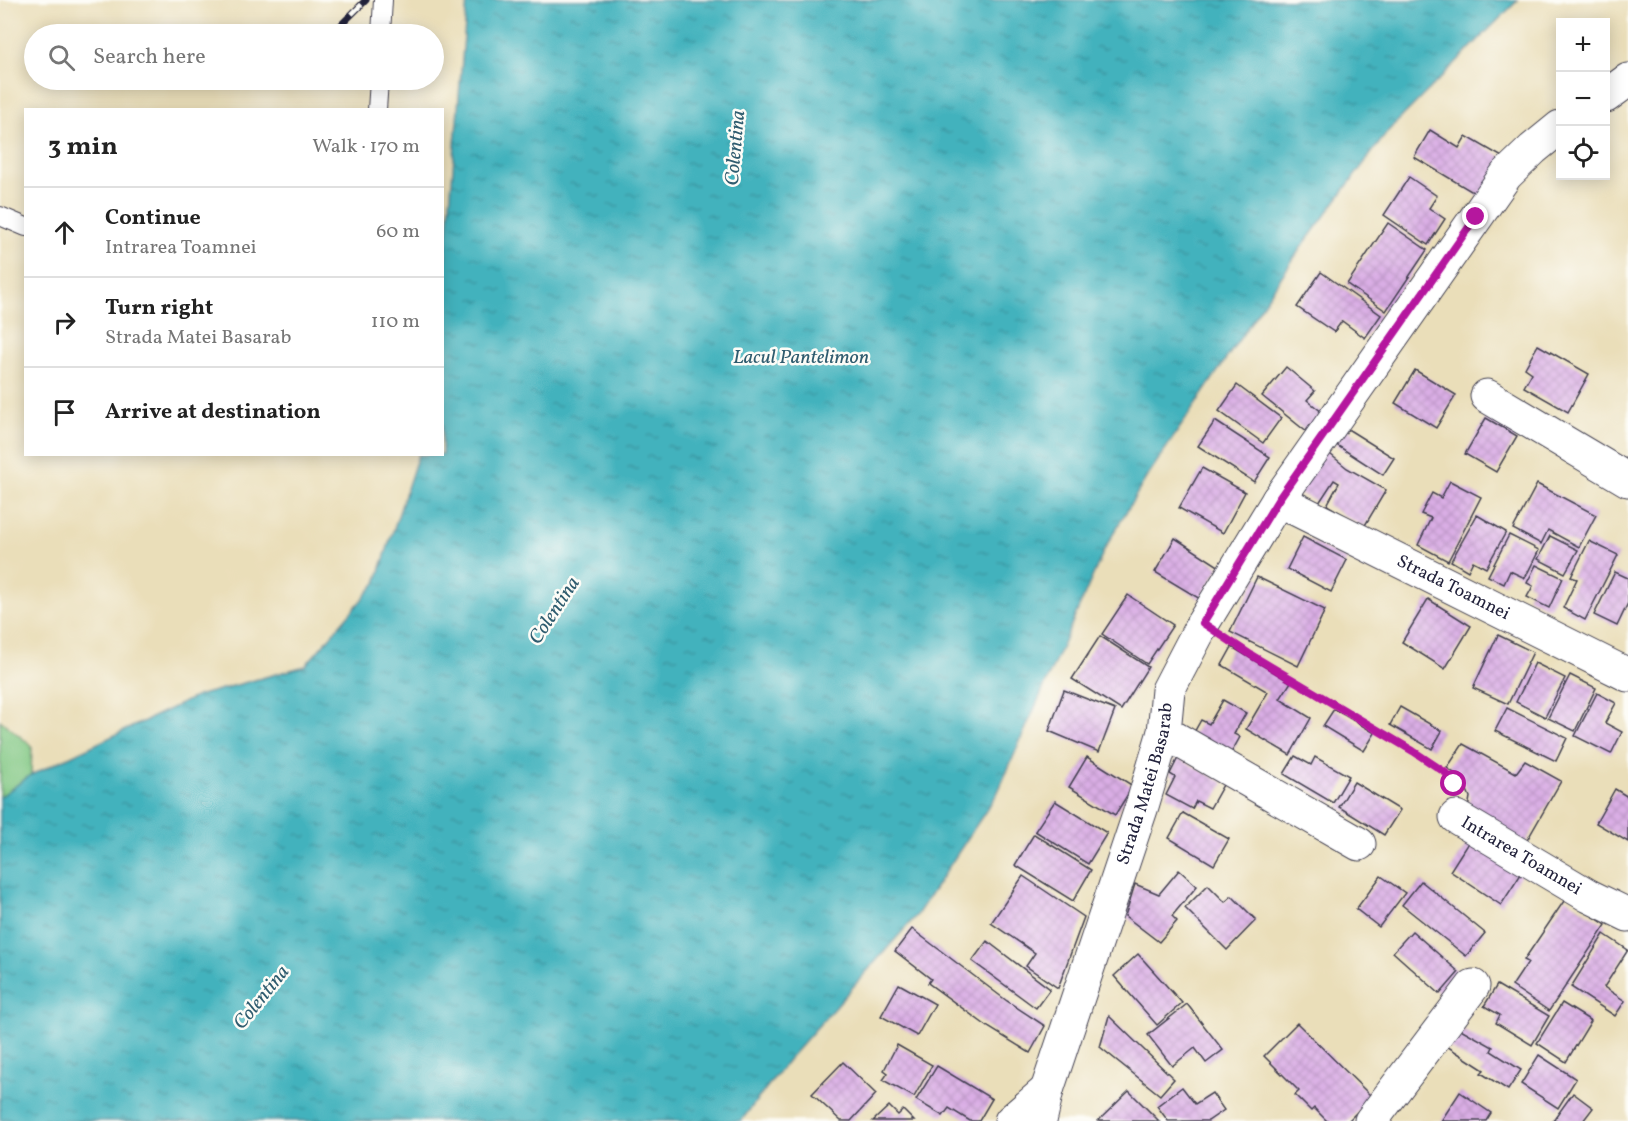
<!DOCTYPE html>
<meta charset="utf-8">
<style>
body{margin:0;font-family:Vollkorn,serif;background:#f2f2f2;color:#222}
.controls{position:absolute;right:18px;top:18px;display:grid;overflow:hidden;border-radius:0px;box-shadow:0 3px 15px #0003}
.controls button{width:54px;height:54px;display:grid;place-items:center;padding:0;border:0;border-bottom:2px solid #e0e0e0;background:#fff;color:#222;font:30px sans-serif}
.stop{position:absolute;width:18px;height:18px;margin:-14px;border:4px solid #b5179e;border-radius:50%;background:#fff}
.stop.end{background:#b5179e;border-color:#fff;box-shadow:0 2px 6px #0008}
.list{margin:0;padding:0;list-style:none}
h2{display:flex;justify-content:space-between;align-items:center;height:78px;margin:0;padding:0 24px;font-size:26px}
h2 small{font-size:20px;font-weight:400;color:#767676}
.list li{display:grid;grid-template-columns:39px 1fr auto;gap:18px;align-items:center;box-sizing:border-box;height:90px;padding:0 24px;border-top:2px solid #e0e0e0}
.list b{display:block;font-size:22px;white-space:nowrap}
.list p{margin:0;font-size:20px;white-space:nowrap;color:#767676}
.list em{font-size:20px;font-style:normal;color:#767676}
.icon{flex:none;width:33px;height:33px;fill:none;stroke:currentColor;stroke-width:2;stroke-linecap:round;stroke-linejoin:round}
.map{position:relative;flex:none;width:1628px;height:1121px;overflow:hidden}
.search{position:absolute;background:#fff;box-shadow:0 3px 15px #0003;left:24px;top:24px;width:420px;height:66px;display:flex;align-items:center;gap:15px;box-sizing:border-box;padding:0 21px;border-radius:33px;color:#767676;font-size:22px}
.panel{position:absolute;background:#fff;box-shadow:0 3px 15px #0003;left:24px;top:108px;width:420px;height:348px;border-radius:0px}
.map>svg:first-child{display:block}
.green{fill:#81c783;stroke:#52745f;stroke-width:1.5}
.water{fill:url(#water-ripples);stroke:#326a7c;stroke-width:1.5}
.building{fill:url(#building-cross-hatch)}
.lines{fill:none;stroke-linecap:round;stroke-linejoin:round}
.lane-casing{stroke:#403e4e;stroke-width:20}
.street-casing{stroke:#403e4e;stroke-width:35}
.path{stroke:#403e4e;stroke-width:4;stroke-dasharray:1.5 4.5;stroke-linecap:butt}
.lane{stroke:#fff;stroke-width:18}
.street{stroke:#fff;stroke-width:33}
.rail-casing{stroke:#22223b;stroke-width:7}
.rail{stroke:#fdfcf7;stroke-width:4.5;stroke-dasharray:14;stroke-linecap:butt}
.route{stroke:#b5179e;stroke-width:8}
.labels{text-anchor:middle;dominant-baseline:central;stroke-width:5;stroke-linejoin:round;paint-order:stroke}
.street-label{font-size:18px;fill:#22223b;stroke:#fdfcf7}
.water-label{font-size:20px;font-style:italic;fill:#2f5c6f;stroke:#fdfcf7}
</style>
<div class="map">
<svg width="1628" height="1121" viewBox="0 0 1628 1121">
<defs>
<pattern id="water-ripples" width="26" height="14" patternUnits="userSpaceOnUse" patternTransform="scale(1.5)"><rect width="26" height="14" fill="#43b2bd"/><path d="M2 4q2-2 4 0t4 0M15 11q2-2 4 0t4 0" fill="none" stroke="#38909b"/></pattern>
<pattern id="building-cross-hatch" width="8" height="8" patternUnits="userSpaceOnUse" patternTransform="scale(1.5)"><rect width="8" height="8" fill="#daaee5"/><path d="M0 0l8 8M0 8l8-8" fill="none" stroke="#bb95c5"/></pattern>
</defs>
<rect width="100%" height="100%" fill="#fdfcf7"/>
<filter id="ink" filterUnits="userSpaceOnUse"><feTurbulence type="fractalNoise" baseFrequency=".0167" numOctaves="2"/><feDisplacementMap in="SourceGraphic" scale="12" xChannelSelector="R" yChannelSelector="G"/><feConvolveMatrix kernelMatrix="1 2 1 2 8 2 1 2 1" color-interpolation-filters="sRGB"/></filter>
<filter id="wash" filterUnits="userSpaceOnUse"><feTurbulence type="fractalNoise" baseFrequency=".008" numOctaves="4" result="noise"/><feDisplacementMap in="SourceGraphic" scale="24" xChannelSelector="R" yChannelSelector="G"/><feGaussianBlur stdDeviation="1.35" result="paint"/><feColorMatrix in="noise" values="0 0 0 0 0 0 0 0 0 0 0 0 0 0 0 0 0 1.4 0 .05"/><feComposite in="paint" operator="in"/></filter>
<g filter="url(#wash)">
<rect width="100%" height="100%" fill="#eadeb9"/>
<!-- green -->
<polygon class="green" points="0,720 32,746 31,775 0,797"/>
<!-- water -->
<polygon class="water" points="467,0 1518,0 1389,130 1300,249 1146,478 1105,548 997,794 917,915 787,1061 741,1121 0,1121 0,797 31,775 197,696 305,666 376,583 418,455 442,454 443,287"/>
<g id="blocks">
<!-- building -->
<g class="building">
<polygon points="1430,130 1459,148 1466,136 1504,158 1481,197 1414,157"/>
<polygon points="1409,177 1437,196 1429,208 1445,219 1428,245 1384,215"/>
<polygon points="1388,223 1427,250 1386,311 1347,284"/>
<polygon points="1321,272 1381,315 1365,338 1342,321 1334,332 1297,307"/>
<polygon points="1538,345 1589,374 1568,412 1524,387 1532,373 1525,368"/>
<polygon points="1286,367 1315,391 1307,400 1323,413 1308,433 1262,396"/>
<polygon points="1415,370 1456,395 1436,428 1395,403"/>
<polygon points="1237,385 1281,418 1263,443 1219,411"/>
<polygon points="1486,418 1517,436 1496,472 1465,454"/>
<polygon points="1215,421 1270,457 1254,482 1198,446"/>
<polygon points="1346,428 1394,458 1383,475 1335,444"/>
<polygon points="1325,450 1347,468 1386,490 1364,527 1327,505 1339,483 1334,480 1319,503 1297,492"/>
<polygon points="1202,468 1245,492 1223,533 1179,508"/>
<polygon points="1450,481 1481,497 1448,561 1418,545 1431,518 1421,514 1432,493 1441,498"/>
<polygon points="1537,484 1596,515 1579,547 1548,530 1541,544 1513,529"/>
<polygon points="1477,515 1506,532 1486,568 1473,561 1468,571 1451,561"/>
<polygon points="1509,535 1539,550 1525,578 1510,571 1504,584 1488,576"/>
<polygon points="1550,536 1578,550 1565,573 1538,559"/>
<polygon points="1303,537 1347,560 1331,592 1287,569"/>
<polygon points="1175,538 1220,567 1200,599 1155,572"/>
<polygon points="1589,541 1618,555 1585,620 1563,608 1577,579 1571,577"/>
<polygon points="1536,565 1563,578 1549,608 1527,597 1533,586 1527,583"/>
<polygon points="1615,572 1628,578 1628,603 1617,626 1594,615"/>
<polygon points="1257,577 1325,610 1298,666 1230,632"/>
<polygon points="1128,595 1173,625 1147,664 1102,634"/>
<polygon points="1428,599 1471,626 1445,669 1402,642"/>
<polygon points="1498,635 1533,652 1508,704 1473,688"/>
<polygon points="1100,636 1148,667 1121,710 1072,679"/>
<polygon points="1232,647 1291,682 1280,699 1311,718 1290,755 1246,729 1268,692 1222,665"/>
<polygon points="1535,663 1565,678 1545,717 1516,702"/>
<polygon points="1570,675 1596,688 1575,731 1548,718"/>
<polygon points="1064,690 1115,710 1099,752 1049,731"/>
<polygon points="1597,693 1616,703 1605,723 1622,732 1611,754 1575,736"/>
<polygon points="1223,700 1246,713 1234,734 1240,737 1225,764 1188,743 1201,720 1209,724"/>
<polygon points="1400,707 1442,731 1432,749 1390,725"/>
<polygon points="1507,708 1567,738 1556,761 1495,731"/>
<polygon points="1334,709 1375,733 1364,751 1323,726"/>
<polygon points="1463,744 1516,773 1525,761 1561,781 1522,849 1467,815 1470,797 1465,786 1457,775 1447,768"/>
<polygon points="1295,756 1311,765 1315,757 1349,776 1333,803 1284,774"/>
<polygon points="1087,757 1133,786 1115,815 1069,787"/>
<polygon points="1178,758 1224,783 1210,808 1196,801 1192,809 1166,795 1175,777 1170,774"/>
<polygon points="1354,782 1400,810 1384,835 1339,807"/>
<polygon points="1615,789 1628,797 1628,842 1596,823"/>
<polygon points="1055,801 1107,833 1088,864 1035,831"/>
<polygon points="1183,813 1229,839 1214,865 1169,838"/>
<polygon points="1034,834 1091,870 1073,901 1015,865"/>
<polygon points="1471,838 1523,871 1501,905 1450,871"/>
<polygon points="1179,870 1197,886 1172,916 1177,921 1159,942 1125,916 1135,884 1159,894"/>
<polygon points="1023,876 1084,917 1058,988 1026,966 1035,953 991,923"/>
<polygon points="1381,876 1405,893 1379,927 1356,909"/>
<polygon points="1421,881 1485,933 1466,956 1402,905"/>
<polygon points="1208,885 1225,902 1232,896 1256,920 1227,950 1185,908"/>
<polygon points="1566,898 1606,925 1549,1011 1512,986 1528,962 1524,960"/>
<polygon points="912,929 1007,1001 1045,1026 1030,1053 988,1027 928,983 931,979 895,951"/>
<polygon points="1412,931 1459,972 1440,994 1393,952"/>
<polygon points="1604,934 1628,950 1604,987 1625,1001 1615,1016 1571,987"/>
<polygon points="987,941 1050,989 1036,1008 972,961"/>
<polygon points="1138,954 1182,1003 1157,1025 1114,976"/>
<polygon points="899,984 935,1004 917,1036 881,1016"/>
<polygon points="1497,985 1549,1016 1532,1045 1496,1023 1500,1015 1484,1006"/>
<polygon points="1562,1003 1591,1021 1566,1062 1537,1043"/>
<polygon points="1187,1004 1223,1050 1206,1063 1195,1048 1172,1066 1148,1035"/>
<polygon points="1109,1016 1174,1079 1160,1095 1100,1047"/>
<polygon points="1297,1023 1372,1097 1348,1121 1327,1121 1314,1108 1311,1111 1295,1095 1299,1091 1264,1056"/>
<polygon points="1457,1027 1493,1047 1491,1051 1521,1070 1508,1090 1481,1073 1484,1070 1445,1045"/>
<polygon points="897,1045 932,1065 914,1097 883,1080 888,1073 884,1070"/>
<polygon points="1539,1055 1576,1079 1558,1108 1521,1084"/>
<polygon points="843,1062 876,1094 851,1121 841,1121 812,1094"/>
<polygon points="937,1066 992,1099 979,1121 970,1121 949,1108 943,1116 916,1100"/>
<polygon points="1182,1087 1195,1104 1212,1093 1224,1110 1208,1121 1168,1121 1157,1106"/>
<polygon points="1129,1091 1159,1121 1098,1121"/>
<polygon points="1460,1092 1491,1113 1486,1121 1441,1121"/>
<polygon points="1573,1093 1593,1108 1583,1121 1553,1121"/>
<polygon points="889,1106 898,1115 903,1110 914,1121 873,1121"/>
</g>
</g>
</g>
<g filter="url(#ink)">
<use href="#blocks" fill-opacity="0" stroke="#403e4e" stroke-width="1.5"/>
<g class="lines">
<!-- lane casing -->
<g class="lane-casing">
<g id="lane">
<polyline points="381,34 383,0"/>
<polyline points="377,110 379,80"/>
<polyline points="0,216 26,227"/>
</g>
</g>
<!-- street casing -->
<g class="street-casing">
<g id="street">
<polyline points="1606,96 1628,80"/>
<polyline points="1487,396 1628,480"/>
<path id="s1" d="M1278,500L1628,675"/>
<polyline points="1164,732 1359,844"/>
<path id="s2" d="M1456,817L1589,896L1628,915"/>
<polyline points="1011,1121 1047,1090"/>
<path id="s3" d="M1040,1121L1047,1090L1142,806L1164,732L1168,690L1203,623L1278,500L1506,175L1533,149L1560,127"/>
<polyline points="1371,1121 1473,986"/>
</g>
</g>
<!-- path -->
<polyline class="path" points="1230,641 1251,655 1413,751 1446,773 1455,785"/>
<!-- lane -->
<use href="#lane" class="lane"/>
<!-- street -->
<use href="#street" class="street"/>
<!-- rail casing -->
<g class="rail-casing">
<polyline id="rail" points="332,34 366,0"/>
</g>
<!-- rail -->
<use href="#rail" class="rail"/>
</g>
</g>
<g class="lines" filter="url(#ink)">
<!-- route -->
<polyline class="route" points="1454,784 1446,773 1413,751 1251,655 1203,623 1278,500 1476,217"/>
</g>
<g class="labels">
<!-- street labels -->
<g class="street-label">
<text stroke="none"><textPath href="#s1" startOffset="196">Strada Toamnei</textPath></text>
<text stroke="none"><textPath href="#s3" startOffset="354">Strada Matei Basarab</textPath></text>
<text stroke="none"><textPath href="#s2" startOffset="76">Intrarea Toamnei</textPath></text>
</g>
<!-- water labels -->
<g class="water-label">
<text transform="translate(736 148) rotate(-85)">Colentina</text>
<text x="801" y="358">Lacul Pantelimon</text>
<text transform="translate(555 611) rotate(-57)">Colentina</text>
<text transform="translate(262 998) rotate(-51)">Colentina</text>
</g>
</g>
</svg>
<div class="controls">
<button>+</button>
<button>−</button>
<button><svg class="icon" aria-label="locate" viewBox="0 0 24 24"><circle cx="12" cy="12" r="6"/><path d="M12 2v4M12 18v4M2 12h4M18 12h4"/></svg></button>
</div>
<div class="stop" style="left:1454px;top:784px"></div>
<div class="stop end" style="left:1476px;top:217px"></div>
<div class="search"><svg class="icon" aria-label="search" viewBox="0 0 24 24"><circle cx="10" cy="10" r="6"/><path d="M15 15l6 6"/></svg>Search here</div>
<section class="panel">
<h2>3 min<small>Walk · 170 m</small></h2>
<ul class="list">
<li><svg class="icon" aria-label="ahead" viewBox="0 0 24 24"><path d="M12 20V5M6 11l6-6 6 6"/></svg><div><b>Continue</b><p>Intrarea Toamnei</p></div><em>60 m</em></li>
<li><svg class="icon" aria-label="right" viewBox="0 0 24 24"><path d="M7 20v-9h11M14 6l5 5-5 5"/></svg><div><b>Turn right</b><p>Strada Matei Basarab</p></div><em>110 m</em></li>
<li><svg class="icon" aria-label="arrive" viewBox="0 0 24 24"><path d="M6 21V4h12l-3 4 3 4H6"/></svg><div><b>Arrive at destination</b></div></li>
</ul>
</section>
</div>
